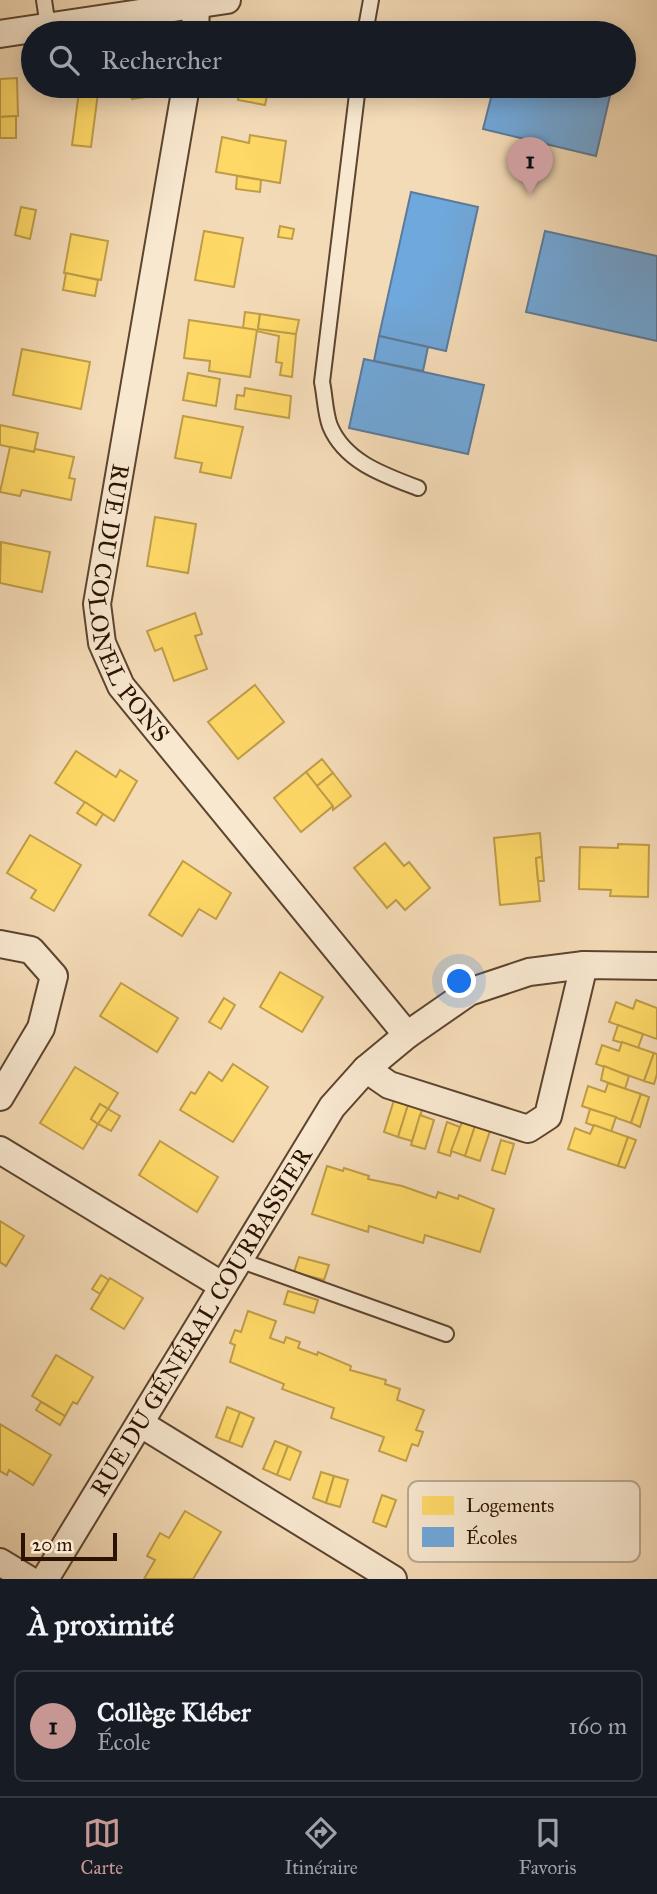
<!DOCTYPE html>
<html lang="fr">
<meta charset="utf-8">
<style>
body{margin:0;font-family:"IM FELL Great Primer",serif;background:#20242c;color:#f1f3f6}
.scale{position:absolute;left:21px;bottom:18px;width:96px;box-sizing:border-box;padding-left:7px;border:4px solid #2b1201;border-top:0;font-size:19px;line-height:24px;white-space:nowrap;color:#2b1201;-webkit-text-stroke:5px #f8e8d0;paint-order:stroke}
.you{position:absolute;left:460px;top:982px;width:24px;height:24px;margin:-18px;border:5px solid #fff;border-radius:50%;background:#1a73e8;box-shadow:0 0 0 10px #1a73e833}
.badge{display:grid;place-items:center;width:46px;height:46px;border-radius:50%;background:#c59692;color:#111;font-size:23px;font-weight:700}
.pin{position:absolute;translate:-50% -58px;filter:drop-shadow(0 2px 4px #0008)}
.pin::after{content:'';position:absolute;top:37px;width:24px;height:21px;background:inherit;clip-path:polygon(0 0,100% 0,50% 100%)}
.list{margin:0;padding:0;list-style:none}
h2{display:flex;justify-content:space-between;align-items:center;height:91px;margin:0;padding:0 28px;font-size:30px}
h2 small{font-size:23px;font-weight:400;color:#9ea1a6}
.list li{display:grid;grid-template-columns:46px 1fr auto;gap:21px;align-items:center;box-sizing:border-box;height:112px;margin:0 14px 14px;padding:0 14px;border:2px solid #363941;border-radius:10px}
.list b{display:block;font-size:26px;white-space:nowrap}
.list p{margin:0;font-size:23px;white-space:nowrap;color:#9ea1a6}
.list em{font-size:23px;font-style:normal;color:#9ea1a6}
.icon{flex:none;width:38px;height:38px;fill:none;stroke:currentColor;stroke-width:2;stroke-linecap:round;stroke-linejoin:round}
.map{position:relative;flex:none;width:657px;height:1579px;overflow:hidden}
.search{position:absolute;background:#171b24;box-shadow:0 4px 18px #0003;left:21px;right:21px;top:21px;height:77px;display:flex;align-items:center;gap:18px;box-sizing:border-box;padding:0 24px;border-radius:38px;color:#9ea1a6;font-size:26px}
.sheet{height:217px;background:#171b24}
nav{display:flex;justify-content:space-around;align-items:center;box-sizing:border-box;height:98px;border-top:2px solid #363941;background:#171b24;font-size:19px;color:#9ea1a6}
nav a{display:grid;justify-items:center;gap:4px}
nav .on{color:#c59692}
.map>svg:first-child{display:block}
.homes{fill:#ffd966;stroke:#bf9d48;stroke-width:2}
.schools{fill:#6fa8dc;stroke:#5b7b9a;stroke-width:2}
.lines{fill:none;stroke-linecap:round;stroke-linejoin:round}
.service-casing{stroke:#5d442e;stroke-width:18}
.minor-casing{stroke:#5d442e;stroke-width:30}
.service{stroke:#f8e8d0;stroke-width:14}
.minor{stroke:#f8e8d0;stroke-width:26}
.labels{text-anchor:middle;dominant-baseline:central;stroke-width:7;stroke-linejoin:round;paint-order:stroke}
.street-label{font-size:24px;fill:#2b1201;stroke:#f8e8d0}
.key{fill:#f8e8d0;stroke:#baa892;stroke-width:2}
.key-label{font-size:19px;fill:#2b1201}
</style>
<div class="map">
<svg width="657" height="1579" viewBox="0 0 657 1579">
<rect width="100%" height="100%" fill="#f4dbb7"/>
<filter id="stains"><feTurbulence type="fractalNoise" baseFrequency=".00286" numOctaves="4"/><feColorMatrix values="0 0 0 0 .2 0 0 0 0 .09 0 0 0 0 .02 0 0 0 .5 -.17"/></filter>
<radialGradient id="worn" r=".72"><stop offset=".6" stop-color="#630" stop-opacity="0"/><stop offset="1" stop-color="#630" stop-opacity=".3"/></radialGradient>
<!-- homes -->
<g class="homes">
<polygon points="17,78 18,116 0,117 0,79"/>
<polygon points="117,86 163,86 163,88 146,91 146,97 132,99 131,93 119,95"/>
<polygon points="240,86 268,91 265,105 238,100"/>
<polygon points="79,91 98,93 91,147 72,145"/>
<polygon points="16,116 16,138 0,138 0,117"/>
<polygon points="250,135 286,141 280,183 216,172 222,137 249,143"/>
<polygon points="237,176 261,180 260,192 236,189"/>
<polygon points="21,207 36,210 30,239 15,235"/>
<polygon points="280,226 294,229 292,239 278,237"/>
<polygon points="204,231 243,238 234,287 195,280"/>
<polygon points="71,234 108,241 101,280 64,273"/>
<polygon points="66,273 98,280 95,296 63,290"/>
<polygon points="245,312 260,314 258,329 296,334 292,377 280,375 282,363 276,362 279,336 243,328"/>
<polygon points="260,314 299,320 296,334 258,329"/>
<polygon points="189,320 257,330 250,377 209,371 210,361 184,358"/>
<polygon points="22,349 90,362 81,409 13,395"/>
<polygon points="188,373 220,379 216,406 183,400"/>
<polygon points="245,388 291,396 289,418 235,409 237,395 244,396"/>
<polygon points="183,416 243,427 231,478 200,472 202,463 175,458"/>
<polygon points="0,425 38,433 34,452 0,445"/>
<polygon points="10,447 34,452 35,449 74,457 69,478 75,479 71,500 22,490 20,496 0,492"/>
<polygon points="155,517 196,524 188,573 147,566"/>
<polygon points="1,542 50,552 42,592 0,583"/>
<polygon points="195,613 202,634 195,636 207,669 174,681 162,648 155,651 147,631"/>
<polygon points="255,685 284,722 238,759 208,722"/>
<polygon points="76,751 116,777 120,770 137,781 114,821 55,783"/>
<polygon points="322,759 333,773 317,786 306,772"/>
<polygon points="306,772 333,806 301,832 274,798"/>
<polygon points="333,773 351,796 333,810 333,806 317,786"/>
<polygon points="85,802 103,814 96,825 77,813"/>
<polygon points="540,833 542,857 536,858 540,901 500,905 494,838"/>
<polygon points="30,835 81,865 54,911 31,898 36,890 7,873"/>
<polygon points="385,843 404,866 409,862 430,888 405,910 396,900 387,908 354,868"/>
<polygon points="618,844 649,845 648,897 610,896 611,890 579,889 580,847 618,848"/>
<polygon points="542,857 544,881 538,881 536,858"/>
<polygon points="183,861 231,893 216,919 199,909 182,936 149,915"/>
<polygon points="280,972 323,997 302,1032 260,1007"/>
<polygon points="121,983 178,1018 157,1052 100,1016"/>
<polygon points="224,998 235,1005 221,1029 209,1022"/>
<polygon points="636,1000 657,1008 657,1039 609,1022 616,1002 633,1009"/>
<polygon points="618,1025 643,1034 638,1048 613,1040"/>
<polygon points="622,1042 654,1053 644,1081 596,1064 602,1045 619,1051"/>
<polygon points="654,1053 657,1054 657,1074 654,1084 644,1081"/>
<polygon points="233,1064 268,1087 233,1142 180,1110 191,1092 195,1094 209,1072 222,1081"/>
<polygon points="604,1066 629,1076 625,1089 601,1080"/>
<polygon points="75,1067 118,1093 108,1109 100,1104 91,1119 98,1124 83,1149 40,1123"/>
<polygon points="608,1083 641,1094 631,1123 582,1106 588,1086 605,1092"/>
<polygon points="641,1094 649,1097 640,1127 631,1123"/>
<polygon points="394,1100 408,1105 398,1137 384,1132"/>
<polygon points="100,1104 108,1109 98,1124 91,1119"/>
<polygon points="408,1105 422,1110 412,1141 398,1137"/>
<polygon points="108,1109 120,1116 111,1131 98,1124"/>
<polygon points="590,1109 616,1117 611,1132 586,1123"/>
<polygon points="420,1115 434,1120 425,1149 411,1145"/>
<polygon points="447,1122 460,1127 450,1156 438,1152"/>
<polygon points="462,1122 475,1126 465,1156 451,1151"/>
<polygon points="594,1125 628,1137 618,1166 568,1149 575,1128 590,1134"/>
<polygon points="475,1126 490,1131 480,1161 465,1156"/>
<polygon points="628,1137 636,1140 625,1168 618,1166"/>
<polygon points="501,1140 514,1144 505,1174 492,1170"/>
<polygon points="160,1141 218,1177 197,1212 139,1175"/>
<polygon points="327,1166 343,1171 344,1168 369,1176 368,1179 402,1186 436,1198 438,1192 458,1199 459,1195 494,1209 480,1252 425,1235 423,1243 369,1226 368,1232 312,1214"/>
<polygon points="0,1221 24,1236 6,1266 0,1262"/>
<polygon points="299,1257 329,1265 324,1280 294,1272"/>
<polygon points="101,1275 109,1280 100,1294 92,1289"/>
<polygon points="110,1278 143,1298 124,1329 91,1309"/>
<polygon points="288,1291 318,1300 314,1313 284,1304"/>
<polygon points="248,1311 276,1321 270,1338 284,1343 286,1337 300,1342 298,1348 317,1355 318,1352 351,1366 350,1370 386,1380 385,1384 400,1389 397,1400 424,1410 416,1430 423,1432 418,1446 412,1444 406,1461 379,1451 384,1437 331,1418 334,1408 282,1389 284,1384 230,1362 235,1345 230,1343 235,1330 241,1332"/>
<polygon points="56,1355 93,1377 77,1404 73,1402 65,1416 32,1396"/>
<polygon points="41,1402 65,1416 60,1425 36,1410"/>
<polygon points="227,1407 240,1412 229,1442 216,1437"/>
<polygon points="240,1412 254,1418 242,1447 229,1442"/>
<polygon points="0,1424 51,1455 33,1485 9,1470 7,1475 0,1471"/>
<polygon points="275,1441 288,1446 277,1475 263,1469"/>
<polygon points="288,1446 301,1452 290,1480 277,1475"/>
<polygon points="321,1472 334,1476 326,1503 313,1498"/>
<polygon points="334,1476 348,1480 340,1507 326,1503"/>
<polygon points="382,1495 396,1500 386,1527 373,1522"/>
<polygon points="185,1511 221,1532 193,1579 144,1579 155,1560 147,1556 160,1533 169,1538"/>
</g>
<!-- schools -->
<g class="schools">
<polygon points="494,86 612,87 596,156 483,129"/>
<polygon points="411,192 478,207 446,351 379,336"/>
<polygon points="545,231 657,256 657,341 526,312"/>
<polygon points="379,336 428,347 423,371 374,361"/>
<polygon points="364,359 484,385 468,454 349,428"/>
</g>
<g class="lines">
<!-- service casing -->
<g class="service-casing">
<g id="service">
<polyline points="44,0 48,27"/>
<polyline points="365,33 371,0"/>
<path d="M358,86L322,382C325,396 325,413 330,426C345,462 384,475 418,488"/>
<polyline points="239,1260 446,1334"/>
</g>
</g>
<!-- minor casing -->
<g class="minor-casing">
<g id="minor">
<polyline points="195,33 196,5"/>
<polyline points="0,34 227,0"/>
<path id="s1" d="M186,86L97,604L102,643L121,686L407,1035"/>
<polyline points="0,944 31,950 54,976 41,1028 0,1097"/>
<polyline points="366,1069 389,1085 528,1129 548,1116 584,965"/>
<polyline points="0,1150 223,1286"/>
<polyline points="141,1424 393,1579"/>
<polyline points="0,1562 28,1579"/>
<path id="s2" d="M45,1579L332,1107L366,1069L407,1035L469,992L529,972L584,965L657,966"/>
</g>
</g>
<!-- service -->
<use href="#service" class="service"/>
<!-- minor -->
<use href="#minor" class="minor"/>
</g>
<g class="labels">
<!-- street labels -->
<g class="street-label">
<text stroke="none"><textPath href="#s1" startOffset="532">RUE DU COLONEL PONS</textPath></text>
<text stroke="none"><textPath href="#s2" startOffset="301">RUE DU GÉNÉRAL COURBASSIER</textPath></text>
</g>
</g>
<!-- legend -->
<rect x="408" y="1481" width="232" height="81" rx="10" class="key"/>
<rect x="422" y="1496" width="32" height="19" fill="#ffd966"/>
<rect x="422" y="1527" width="32" height="20" fill="#6fa8dc"/>
<g class="key-label">
<text x="466" y="1512">Logements</text>
<text x="466" y="1544">Écoles</text>
</g>
<rect width="100%" height="100%" filter="url(#stains)"/>
<rect width="100%" height="100%" fill="url(#worn)"/>
</svg>
<div class="scale">20 m</div>
<div class="you"></div>
<div class="pin badge" style="left:530px;top:195px">1</div>
<div class="search"><svg class="icon" aria-label="search" viewBox="0 0 24 24"><circle cx="10" cy="10" r="6"/><path d="M15 15l6 6"/></svg>Rechercher</div>
</div>
<section class="sheet">
<h2>À proximité<small></small></h2>
<ul class="list">
<li><span class="badge">1</span><div><b>Collège Kléber</b><p>École</p></div><em>160 m</em></li>
</ul>
</section>
<nav>
<a class="on"><svg class="icon" aria-label="map" viewBox="0 0 24 24"><path d="M3 6l6-2 6 2 6-2v14l-6 2-6-2-6 2zM9 4v14M15 6v14"/></svg>Carte</a>
<a><svg class="icon" aria-label="directions" viewBox="0 0 24 24"><path d="M12 3l9 9-9 9-9-9zM9 14v-3h6M13 9l2 2-2 2"/></svg>Itinéraire</a>
<a><svg class="icon" aria-label="saved" viewBox="0 0 24 24"><path d="M7 4h10v16l-5-4-5 4z"/></svg>Favoris</a>
</nav>
